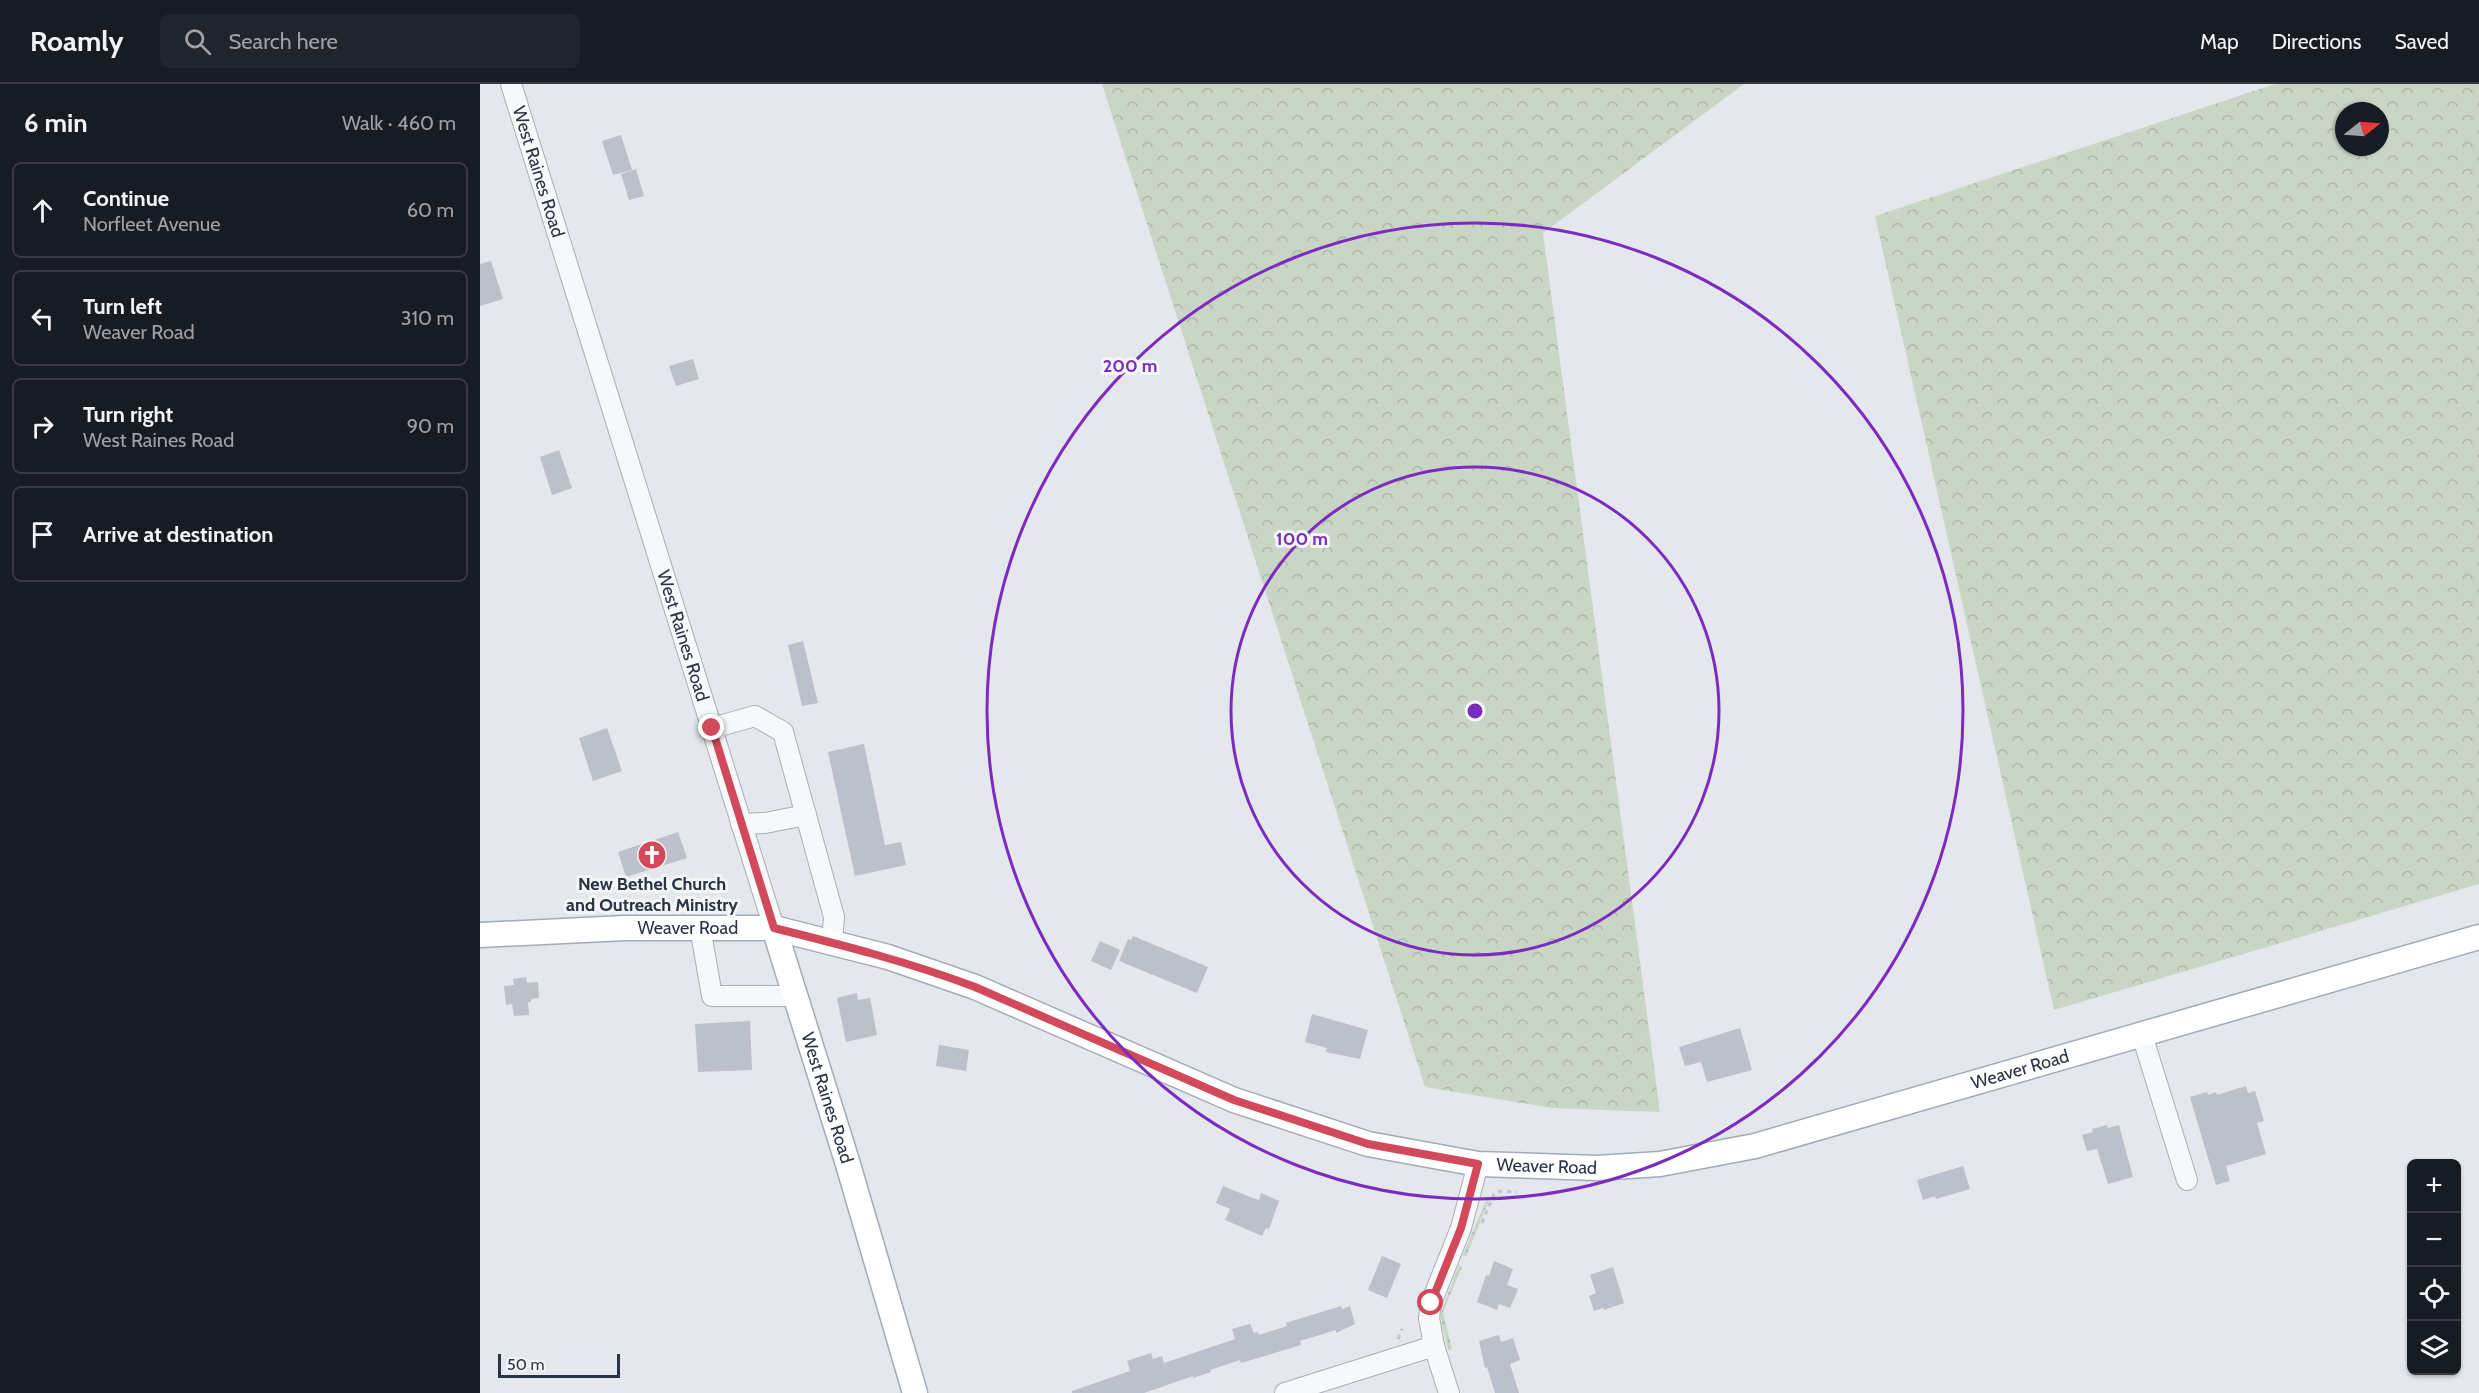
<!DOCTYPE html>
<meta charset="utf-8">
<style>
body{margin:0;font-family:Cabin,sans-serif;background:#20242c;color:#f1f3f6}
.controls{position:absolute;right:18px;bottom:18px;display:grid;overflow:hidden;border-radius:9px;box-shadow:0 2px 4px #0004}
.controls button{width:54px;height:54px;display:grid;place-items:center;padding:0;border:0;border-bottom:2px solid #363941;background:#171b24;color:#f1f3f6;font:30px sans-serif}
.compass{position:absolute;left:1855px;top:18px;width:54px;height:54px;border-radius:50%;background:#171b24;box-shadow:0 2px 4px #0004;rotate:73deg}
.scale{position:absolute;left:18px;bottom:15px;width:122px;box-sizing:border-box;padding-left:6px;border:3px solid #2b3445;border-top:0;font-size:16px;line-height:21px;white-space:nowrap;color:#2b3445;-webkit-text-stroke:4px #f4f6f9;paint-order:stroke}
.stop{position:absolute;width:18px;height:18px;margin:-14px;border:4px solid #d1495b;border-radius:50%;background:#fff}
.stop.end{background:#d1495b;border-color:#fff;box-shadow:0 2px 6px #0008}
.list{margin:0;padding:0;list-style:none}
h2{display:flex;justify-content:space-between;align-items:center;height:78px;margin:0;padding:0 24px;font-size:26px}
h2 small{font-size:20px;font-weight:400;color:#9ea1a6}
.list li{display:grid;grid-template-columns:39px 1fr auto;gap:18px;align-items:center;box-sizing:border-box;height:96px;margin:0 12px 12px;padding:0 12px;border:2px solid #363941;border-radius:9px}
.list b{display:block;font-size:22px;white-space:nowrap}
.list p{margin:0;font-size:20px;white-space:nowrap;color:#9ea1a6}
.list em{font-size:20px;font-style:normal;color:#9ea1a6}
.icon{flex:none;width:33px;height:33px;fill:none;stroke:currentColor;stroke-width:2;stroke-linecap:round;stroke-linejoin:round}
.map{position:relative;flex:none;width:1999px;height:1309px;overflow:hidden}
header{display:flex;align-items:center;gap:36px;box-sizing:border-box;height:84px;padding:0 30px;background:#171b24;border-bottom:2px solid #363941}
header strong{font-size:28px}
nav{display:flex;gap:33px;margin-inline-start:auto;font-size:21px}
.search{width:420px;height:54px;background:#20242c;display:flex;align-items:center;gap:15px;box-sizing:border-box;padding:0 21px;border-radius:9px;color:#9ea1a6;font-size:22px}
main{display:flex}
aside{flex:1;background:#171b24}
.map>svg:first-child{display:block}
.grass{fill:url(#grass-dots)}
.forest{fill:url(#forest-crowns);fill-rule:evenodd}
.building{fill:#bbc0ca}
.lines{fill:none;stroke-linecap:round;stroke-linejoin:round}
.minor-casing{stroke:#a9aeb7;stroke-width:22}
.major-casing{stroke:#a3abb8;stroke-width:27}
.path{stroke:#c2c5cb;stroke-width:3;stroke-dasharray:4.5 4.5;stroke-linecap:butt}
.minor{stroke:#f7f8fa;stroke-width:20}
.major{stroke:#fff;stroke-width:24}
.route{stroke:#d1495b;stroke-width:8}
.ring{fill:none;stroke:#7b2cbf;stroke-width:3}
.labels{text-anchor:middle;dominant-baseline:central;stroke-width:6;stroke-linejoin:round;paint-order:stroke}
.street-label{font-size:18px;fill:#2b3445;stroke:#f4f6f9}
.poi-label{font-size:18px;font-weight:bold;fill:#2b3445;stroke:#f4f6f9}
.centre{fill:#7b2cbf;stroke:#f4f6f9;stroke-width:3}
.ring-label{font-size:18px;text-anchor:middle;font-weight:bold;fill:#7b2cbf;stroke:#f4f6f9;stroke-width:6;stroke-linejoin:round;paint-order:stroke}
</style>
<header>
<strong>Roamly</strong>
<div class="search"><svg class="icon" aria-label="search" viewBox="0 0 24 24"><circle cx="10" cy="10" r="6"/><path d="M15 15l6 6"/></svg>Search here</div>
<nav><a>Map</a><a>Directions</a><a>Saved</a></nav>
</header>
<main>
<aside>
<h2>6 min<small>Walk · 460 m</small></h2>
<ul class="list">
<li><svg class="icon" aria-label="ahead" viewBox="0 0 24 24"><path d="M12 20V5M6 11l6-6 6 6"/></svg><div><b>Continue</b><p>Norfleet Avenue</p></div><em>60 m</em></li>
<li><svg class="icon" aria-label="left" viewBox="0 0 24 24"><path d="M17 20v-9H6M10 6l-5 5 5 5"/></svg><div><b>Turn left</b><p>Weaver Road</p></div><em>310 m</em></li>
<li><svg class="icon" aria-label="right" viewBox="0 0 24 24"><path d="M7 20v-9h11M14 6l5 5-5 5"/></svg><div><b>Turn right</b><p>West Raines Road</p></div><em>90 m</em></li>
<li><svg class="icon" aria-label="arrive" viewBox="0 0 24 24"><path d="M6 21V4h12l-3 4 3 4H6"/></svg><div><b>Arrive at destination</b></div></li>
</ul>
</aside>
<div class="map">
<svg width="1999" height="1309" viewBox="0 0 1999 1309">
<defs>
<pattern id="grass-dots" width="8" height="8" patternUnits="userSpaceOnUse" patternTransform="scale(1.5)"><rect width="8" height="8" fill="#c9d6c5"/><path d="M2 2h.1M6 6h.1" fill="none" stroke="#adb8ab" stroke-width="1.8" stroke-linecap="round"/></pattern>
<pattern id="forest-crowns" width="20" height="18" patternUnits="userSpaceOnUse" patternTransform="scale(1.5)"><rect width="20" height="18" fill="#c9d6c5"/><path d="M2 6a3 3 0 1 1 6 0M12 15a3 3 0 1 1 6 0" fill="none" stroke="#adb8ab"/></pattern>
</defs>
<rect width="100%" height="100%" fill="#e4e7ec"/>
<!-- grass -->
<g class="grass">
<polygon points="1011,1111 986,1173 983,1171 1005,1119"/>
<polygon points="979,1181 982,1183 963,1228 972,1265 968,1266 960,1231"/>
</g>
<!-- forest -->
<g class="forest">
<polygon points="622,0 1264,0 1063,149 1180,1028 1072,1024 945,1003"/>
<path d="M1795,0H1999V800L1574,926L1395,132ZM1864,27H1900V63H1864Z"/>
</g>
<!-- building -->
<g class="building">
<polygon points="141,51 152,86 133,91 122,57"/>
<polygon points="156,85 164,112 149,116 141,90"/>
<polygon points="11,177 23,215 0,222 0,180"/>
<polygon points="213,275 219,295 196,302 189,282"/>
<polygon points="79,366 92,404 72,411 60,373"/>
<polygon points="323,557 338,619 322,622 308,561"/>
<polygon points="127,644 142,687 113,697 99,654"/>
<polygon points="384,660 405,761 421,758 426,781 375,792 348,668"/>
<polygon points="198,748 207,774 146,793 138,768"/>
<polygon points="653,852 728,883 717,909 639,877 648,855 651,856"/>
<polygon points="620,857 640,866 631,886 611,877"/>
<polygon points="46,893 47,899 58,898 59,914 51,915 51,918 48,918 49,931 34,932 32,920 26,921 24,902 34,901 33,895"/>
<polygon points="377,909 378,916 390,914 397,951 366,958 357,914"/>
<polygon points="832,930 888,946 880,975 846,968 847,964 825,958"/>
<polygon points="270,937 272,986 218,988 215,940"/>
<polygon points="1260,944 1272,986 1227,998 1221,978 1205,982 1199,963"/>
<polygon points="459,961 489,966 486,987 456,982"/>
<polygon points="1766,1002 1768,1009 1775,1007 1784,1037 1777,1039 1786,1070 1746,1082 1750,1097 1736,1101 1710,1013 1727,1008 1728,1011 1736,1008 1737,1011"/>
<polygon points="1627,1041 1628,1044 1639,1041 1653,1093 1628,1100 1617,1065 1607,1067 1602,1051 1613,1048 1612,1045"/>
<polygon points="1483,1082 1490,1105 1456,1115 1455,1112 1443,1116 1437,1096"/>
<polygon points="743,1102 770,1113 779,1116 781,1109 799,1117 789,1145 786,1144 782,1152 745,1136 750,1125 736,1119"/>
<polygon points="902,1172 921,1180 907,1214 888,1206"/>
<polygon points="1014,1177 1033,1185 1027,1201 1038,1205 1030,1224 1019,1220 1017,1226 997,1218 1006,1191 1009,1192"/>
<polygon points="1133,1183 1144,1219 1124,1226 1123,1224 1114,1227 1109,1212 1116,1209 1110,1191"/>
<polygon points="861,1222 862,1225 870,1222 875,1240 856,1249 856,1246 820,1257 821,1261 761,1279 760,1276 730,1286 731,1288 713,1294 713,1292 664,1309 592,1309 592,1307 650,1287 647,1277 671,1269 673,1275 682,1272 684,1279 755,1255 752,1245 770,1240 774,1249 778,1248 779,1251 807,1242 806,1239"/>
<polygon points="1019,1251 1021,1258 1033,1254 1040,1276 1030,1280 1039,1309 1015,1309 1007,1283 1005,1284 999,1257"/>
</g>
<g class="lines">
<!-- minor casing -->
<g class="minor-casing">
<g id="minor">
<path id="s1" d="M31,0L294,844"/>
<polyline points="232,644 275,632 303,648 354,833 352,859"/>
<polyline points="261,740 285,739 326,731"/>
<polyline points="220,843 232,912 314,912"/>
<polyline points="1662,951 1707,1096"/>
<polyline points="805,1309 954,1262"/>
<polyline points="969,1309 954,1262 949,1234 951,1219 981,1144 998,1080"/>
</g>
</g>
<!-- major casing -->
<g class="major-casing">
<g id="major">
<path id="s2" d="M294,844L367,1077L435,1309"/>
<path id="s3" d="M0,851L145,844H294L408,873L495,903L754,1016L888,1060L998,1080L1117,1084L1180,1080L1275,1062L1999,853"/>
</g>
</g>
<!-- path -->
<g class="path">
<polyline points="1002,1139 1014,1110 1020,1107 1037,1108"/>
<polyline points="918,1255 922,1245"/>
</g>
<!-- minor -->
<use href="#minor" class="minor"/>
<!-- major -->
<use href="#major" class="major"/>
</g>
<g class="lines">
<!-- route -->
<path class="route" d="M232,644L294,844C362,861 429,878 495,903L754,1016L888,1060L998,1080L981,1144L951,1219"/>
</g>
<!-- distance rings -->
<g class="ring">
<circle cx="995" cy="627" r="244"/>
<circle cx="995" cy="627" r="488"/>
</g>
<!-- icons -->
<defs>
<g id="church-disc" transform="scale(1.5)"><circle r="9.5" fill="#d1495b" stroke="#f4f6f9"/><path d="M-1.2-6h2.4v3.5h3.3v2.4h-3.3V6h-2.4V-.1h-3.3v-2.4h3.3Z" fill="#fff"/></g>
</defs>
<g fill-rule="evenodd">
<use href="#church-disc" x="172" y="771"/>
</g>
<g class="labels">
<!-- street labels -->
<g class="street-label">
<text stroke="none"><textPath href="#s1" startOffset="92">West Raines Road</textPath></text>
<text stroke="none"><textPath href="#s1" startOffset="578">West Raines Road</textPath></text>
<text stroke="none"><textPath href="#s3" startOffset="208">Weaver Road</textPath></text>
<text stroke="none"><textPath href="#s3" startOffset="1594">Weaver Road</textPath></text>
<text stroke="none"><textPath href="#s2" startOffset="178">West Raines Road</textPath></text>
<text stroke="none"><textPath href="#s3" startOffset="1108">Weaver Road</textPath></text>
</g>
<!-- poi labels -->
<g class="poi-label">
<text x="172" y="800">New Bethel Church<tspan x="172" dy="21">and Outreach Ministry</tspan></text>
</g>
</g>
<circle cx="995" cy="627" r="9" class="centre"/>
<g class="ring-label">
<text x="650" y="288">200 m</text>
<text x="822" y="461">100 m</text>
</g>
</svg>
<div class="controls">
<button>+</button>
<button>−</button>
<button><svg class="icon" aria-label="locate" viewBox="0 0 24 24"><circle cx="12" cy="12" r="6"/><path d="M12 2v4M12 18v4M2 12h4M18 12h4"/></svg></button>
<button><svg class="icon" aria-label="layers" viewBox="0 0 24 24"><path d="M12 4l9 5-9 5-9-5zM3 14l9 5 9-5"/></svg></button>
</div>
<svg class="compass" viewBox="-18 -18 36 36"><path d="M0-13l5 13h-10z" fill="#e53935"/><path d="M0 13l5-13h-10z" fill="#9ea1a6"/></svg>
<div class="scale">50 m</div>
<div class="stop" style="left:951px;top:1219px"></div>
<div class="stop end" style="left:232px;top:644px"></div>
</div>
</main>
